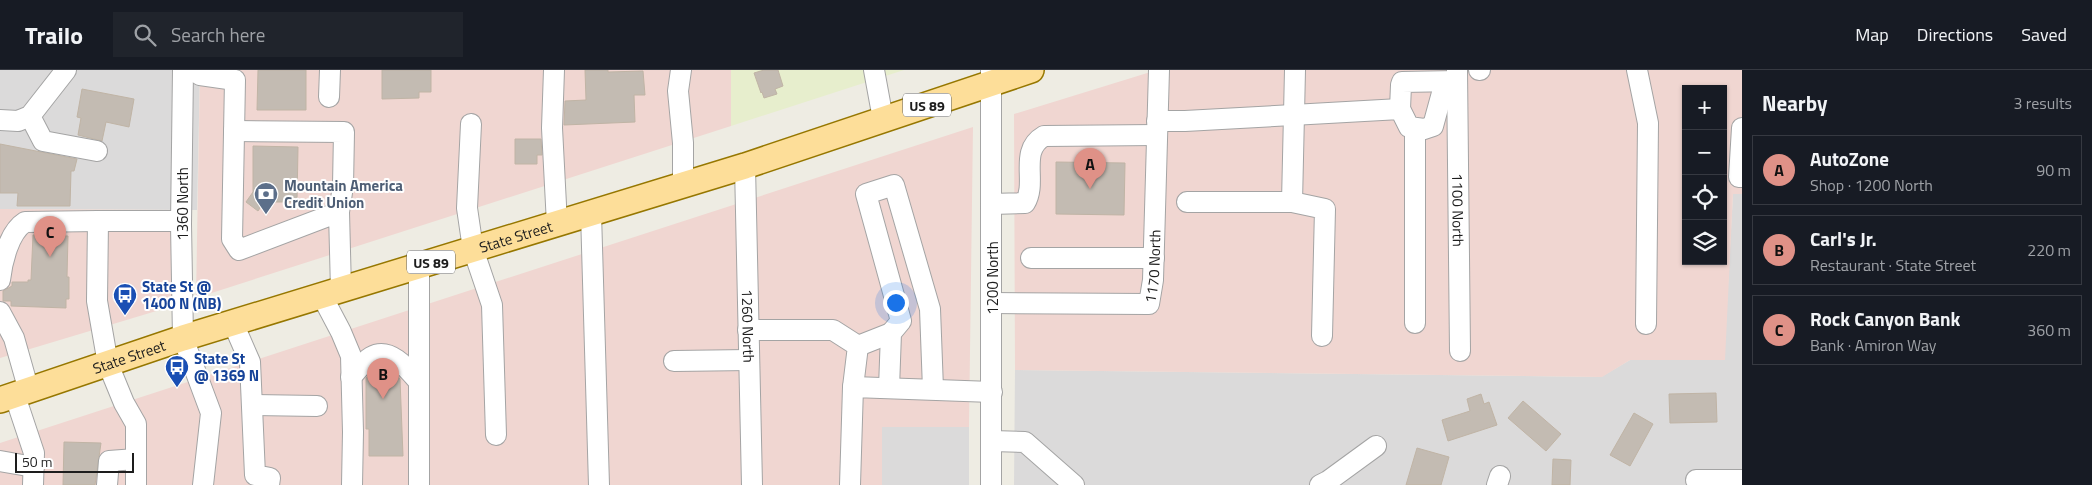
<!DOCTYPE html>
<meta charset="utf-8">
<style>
body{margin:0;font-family:"Titillium Web",sans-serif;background:#20242c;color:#f1f3f6}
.controls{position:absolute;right:15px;top:15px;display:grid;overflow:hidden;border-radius:0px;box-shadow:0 1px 4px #0004}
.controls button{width:45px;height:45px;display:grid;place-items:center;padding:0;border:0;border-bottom:1px solid #363941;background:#171b24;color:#f1f3f6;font:25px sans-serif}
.scale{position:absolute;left:15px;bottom:12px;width:119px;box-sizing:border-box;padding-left:5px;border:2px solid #1d1d1d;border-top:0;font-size:14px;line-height:18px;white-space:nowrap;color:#1d1d1d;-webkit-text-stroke:4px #fff;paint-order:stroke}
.you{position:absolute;left:895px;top:232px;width:18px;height:18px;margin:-12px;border:4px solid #fff;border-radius:50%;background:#1a73e8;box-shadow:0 0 0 8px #1a73e833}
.badge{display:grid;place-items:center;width:32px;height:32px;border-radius:50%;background:#df9187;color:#111;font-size:16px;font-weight:700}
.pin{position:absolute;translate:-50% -41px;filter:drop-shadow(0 1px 2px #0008)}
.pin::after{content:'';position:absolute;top:26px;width:18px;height:15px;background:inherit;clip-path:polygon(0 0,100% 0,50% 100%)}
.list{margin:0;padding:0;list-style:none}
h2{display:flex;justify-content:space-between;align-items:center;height:65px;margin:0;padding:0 20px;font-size:21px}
h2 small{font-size:16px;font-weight:400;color:#9ea1a6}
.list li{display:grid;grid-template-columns:32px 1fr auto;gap:15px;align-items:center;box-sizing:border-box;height:70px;margin:0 10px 10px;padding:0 10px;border:1px solid #363941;border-radius:0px}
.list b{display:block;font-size:19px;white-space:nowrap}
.list p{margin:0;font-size:16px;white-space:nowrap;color:#9ea1a6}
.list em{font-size:16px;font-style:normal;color:#9ea1a6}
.icon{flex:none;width:28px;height:28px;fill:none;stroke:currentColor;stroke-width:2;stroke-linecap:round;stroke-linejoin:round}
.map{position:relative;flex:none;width:1742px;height:415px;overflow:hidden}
header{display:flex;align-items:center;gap:30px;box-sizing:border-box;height:70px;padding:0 25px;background:#171b24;border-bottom:1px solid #363941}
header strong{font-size:24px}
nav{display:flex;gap:28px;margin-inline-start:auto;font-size:18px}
.search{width:350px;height:45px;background:#20242c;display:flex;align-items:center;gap:12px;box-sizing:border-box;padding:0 18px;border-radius:0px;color:#9ea1a6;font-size:19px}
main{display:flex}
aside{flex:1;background:#171b24}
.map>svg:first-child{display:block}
.residential{fill:#dbdada}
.commercial{fill:#f0d6d1;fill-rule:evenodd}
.farmland{fill:#e7eecd}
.building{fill:#c3bbb2;stroke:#c0b4a5}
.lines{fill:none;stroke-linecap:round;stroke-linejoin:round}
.minor-casing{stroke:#a4a4a4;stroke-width:22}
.major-casing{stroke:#967700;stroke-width:28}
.minor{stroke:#fff;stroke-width:20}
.major{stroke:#fdde99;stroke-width:25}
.labels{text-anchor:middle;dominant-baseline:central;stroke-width:4;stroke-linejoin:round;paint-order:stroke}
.shield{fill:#fff;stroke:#616161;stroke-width:1}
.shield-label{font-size:14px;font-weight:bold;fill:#1d1d1d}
.service-label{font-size:15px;font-weight:bold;fill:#4e5e75;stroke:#fff;text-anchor:start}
.street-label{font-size:15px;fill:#1d1d1d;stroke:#fff}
.transit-label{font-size:15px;font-weight:bold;fill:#164399;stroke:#fff;text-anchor:start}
</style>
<header>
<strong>Trailo</strong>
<div class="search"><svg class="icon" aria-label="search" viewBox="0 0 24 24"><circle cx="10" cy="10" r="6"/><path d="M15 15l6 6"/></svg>Search here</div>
<nav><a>Map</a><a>Directions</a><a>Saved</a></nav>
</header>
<main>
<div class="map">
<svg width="1742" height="415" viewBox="0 0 1742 415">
<rect width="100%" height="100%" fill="#eeece3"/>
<!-- residential -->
<g class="residential">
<polygon points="0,0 200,0 197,140 0,139"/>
<polygon points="1733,123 1742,124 1742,415 1014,415 1015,300 1601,307 1630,290 1724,290"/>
<rect x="882" y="357" width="87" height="58"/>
</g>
<!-- commercial -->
<g class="commercial">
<polygon points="200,0 731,0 731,56 196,228"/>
<path d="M1157,0H1742V124H1733L1725,290H1630L1602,307L1015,300L1014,44ZM1686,19H1723V191H1686Z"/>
<polygon points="973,57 969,357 882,357 882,415 0,415 0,373"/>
<polygon points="0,139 174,140 173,236 0,288"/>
</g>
<!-- farmland -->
<polygon class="farmland" points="731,0 904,0 731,56"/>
<!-- building -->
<g class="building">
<polygon points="258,0 306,0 306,40 257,40"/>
<polygon points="382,0 431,0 431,22 419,22 419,28 382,29"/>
<polygon points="585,0 608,0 608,2 643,1 645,25 634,25 635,52 564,55 565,31 586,30"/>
<polygon points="764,0 778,0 783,16 775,19 777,24 764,28 762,22 761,23 754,3"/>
<polygon points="82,19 134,29 129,57 106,52 102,71 78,65 81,48 77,47"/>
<polygon points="515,69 541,69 542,85 537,85 537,94 515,94"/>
<polygon points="0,74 77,89 74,101 71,101 70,136 17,136 18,123 0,123"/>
<polygon points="253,76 298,77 297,132 264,132 258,141 246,132 253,122"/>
<polygon points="1056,92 1125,93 1124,145 1056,144"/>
<polygon points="33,165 68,166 67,207 69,207 69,229 66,229 66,238 11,236 11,231 3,231 3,221 12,216 12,212 28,212 28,210 31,210"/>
<polygon points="370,304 396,304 400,309 403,386 369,386 369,359 366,359 366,308"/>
<polygon points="1716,323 1717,352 1670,353 1669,324"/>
<polygon points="1481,324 1484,334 1489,332 1497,355 1448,371 1442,350 1470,341 1467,329"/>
<polygon points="1523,331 1561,364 1546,381 1508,348"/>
<polygon points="1634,343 1653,354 1630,396 1610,385"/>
<polygon points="64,372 101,373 95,415 63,415"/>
<polygon points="1417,378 1449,387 1441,415 1406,415"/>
<polygon points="1553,389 1571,390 1570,415 1552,415"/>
</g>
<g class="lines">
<!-- minor casing -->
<g class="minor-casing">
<g id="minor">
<polyline points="183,0 181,154 183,268 211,343 203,415"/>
<polyline points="192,0 200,5 235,10 232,169 239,180 339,142 341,220"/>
<polyline points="554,0 552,58 557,154"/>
<polyline points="681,0 678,21 683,73 683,115"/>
<polyline points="874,0 883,49"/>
<polyline points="991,0 991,415"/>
<path id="s1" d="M1457,0L1460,281"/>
<polyline points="1479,0 1480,0"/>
<polyline points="1637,0 1648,53 1646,254"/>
<polyline points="329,27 330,0"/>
<polyline points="1400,39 1401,15 1402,12 1457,11"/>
<polyline points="30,46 43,71 97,81"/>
<polyline points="0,50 18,51 30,46 66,0"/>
<polyline points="1157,51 1185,51 1400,39 1409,57 1424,59 1433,56 1445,12"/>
<polyline points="471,54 467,138 473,179 492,235 496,365"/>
<polyline points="1742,58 1739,107 1742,107"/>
<polyline points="234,61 344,62 343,116 339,142"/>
<path id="s2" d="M745,96L752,415"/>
<polyline points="1187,132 1292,132 1295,0"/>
<polyline points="1292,132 1325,139 1322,266"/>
<path d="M991,134L1025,133C1038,112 1018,81 1044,66L1157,65"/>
<polyline points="591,143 599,415"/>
<polyline points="1031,188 1154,188"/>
<path d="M0,210C2,192 9,162 25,152L98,151"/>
<polyline points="322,226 341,262 351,286 353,362 352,415"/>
<path id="s3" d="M992,233L1149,234L1153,210L1159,0"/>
<polyline points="0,242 14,268 29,321"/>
<polyline points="233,253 250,292 255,405 270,408 269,415"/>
<polyline points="1415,253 1415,59"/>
<polyline points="748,260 833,260 858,276 853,317"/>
<polyline points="858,276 891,263"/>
<polyline points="674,291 749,290"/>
<path d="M351,307C357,301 364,291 371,287C390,276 408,299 419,312"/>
<polyline points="889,318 891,263 901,251 866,124 894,115 930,239 933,319"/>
<polyline points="15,326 34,383 33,415"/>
<polyline points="253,335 317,336"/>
<polyline points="992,371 1025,372 1074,415"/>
<polyline points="0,391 34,397"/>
<polyline points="1696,410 1742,410"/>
<polyline points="107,415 109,391 136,389"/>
<polyline points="136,415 136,354 124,333 108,294 97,231 98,151 181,151"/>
<polyline points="419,415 419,196"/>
<polyline points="850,415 853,317 992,322"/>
<polyline points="1320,415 1328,411 1376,376"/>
<polyline points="1497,415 1500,406"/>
</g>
</g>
<!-- major casing -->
<g class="major-casing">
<g id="major">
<path id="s4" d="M0,330L183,268L745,96L1031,0"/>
</g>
</g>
<!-- minor -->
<use href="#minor" class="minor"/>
<!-- major -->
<use href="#major" class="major"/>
</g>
<!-- icons -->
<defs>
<g id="bank-pin" transform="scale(1.25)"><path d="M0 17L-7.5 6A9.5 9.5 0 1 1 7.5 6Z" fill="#5c6f8a" stroke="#fff"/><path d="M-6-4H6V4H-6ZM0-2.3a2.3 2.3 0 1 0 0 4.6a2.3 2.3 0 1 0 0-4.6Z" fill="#fff"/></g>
<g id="bus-pin" transform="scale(1.25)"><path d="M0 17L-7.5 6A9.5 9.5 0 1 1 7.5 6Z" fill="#1a4fb4" stroke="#fff"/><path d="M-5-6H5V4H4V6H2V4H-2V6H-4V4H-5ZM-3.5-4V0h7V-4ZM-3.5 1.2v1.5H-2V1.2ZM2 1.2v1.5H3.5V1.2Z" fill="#fff"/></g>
</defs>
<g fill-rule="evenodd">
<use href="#bank-pin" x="266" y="124"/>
<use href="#bus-pin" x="125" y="225"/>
<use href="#bus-pin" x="177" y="297"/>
</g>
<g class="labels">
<!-- shield labels -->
<g class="shield">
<rect x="903" y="23.5" width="48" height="23" rx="4"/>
<rect x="407" y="180.5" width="48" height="23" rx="4"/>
</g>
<g class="shield-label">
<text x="927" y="35">US 89</text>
<text x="431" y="192">US 89</text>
</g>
<!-- service labels -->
<g class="service-label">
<text x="284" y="115">Mountain America<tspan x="284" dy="17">Credit Union</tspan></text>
</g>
<!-- street labels -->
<g class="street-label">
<text transform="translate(182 134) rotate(-90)">1360 North</text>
<text stroke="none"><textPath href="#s1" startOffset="140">1100 North</textPath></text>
<text stroke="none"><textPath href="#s4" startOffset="541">State Street</textPath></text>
<text stroke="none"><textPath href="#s3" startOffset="195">1170 North</textPath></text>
<text transform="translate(992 208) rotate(-90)">1200 North</text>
<text stroke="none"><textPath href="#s2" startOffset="160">1260 North</textPath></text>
<text stroke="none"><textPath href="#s4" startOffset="136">State Street</textPath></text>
</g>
<!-- transit labels -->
<g class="transit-label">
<text x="142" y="216">State St @<tspan x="142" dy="17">1400 N (NB)</tspan></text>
<text x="194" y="288">State St<tspan x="194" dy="17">@ 1369 N</tspan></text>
</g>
</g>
</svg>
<div class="controls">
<button>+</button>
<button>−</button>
<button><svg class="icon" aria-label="locate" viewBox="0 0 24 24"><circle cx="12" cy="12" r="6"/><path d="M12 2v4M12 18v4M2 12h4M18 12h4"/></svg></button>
<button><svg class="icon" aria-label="layers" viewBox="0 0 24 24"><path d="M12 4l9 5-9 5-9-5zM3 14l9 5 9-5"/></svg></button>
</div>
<div class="scale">50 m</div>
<div class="you"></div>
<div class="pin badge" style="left:1090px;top:119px">A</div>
<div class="pin badge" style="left:383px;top:329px">B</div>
<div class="pin badge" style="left:50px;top:187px">C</div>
</div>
<aside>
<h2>Nearby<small>3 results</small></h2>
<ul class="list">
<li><span class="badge">A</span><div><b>AutoZone</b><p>Shop · 1200 North</p></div><em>90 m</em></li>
<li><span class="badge">B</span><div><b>Carl's Jr.</b><p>Restaurant · State Street</p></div><em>220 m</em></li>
<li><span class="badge">C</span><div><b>Rock Canyon Bank</b><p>Bank · Amiron Way</p></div><em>360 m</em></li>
</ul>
</aside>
</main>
